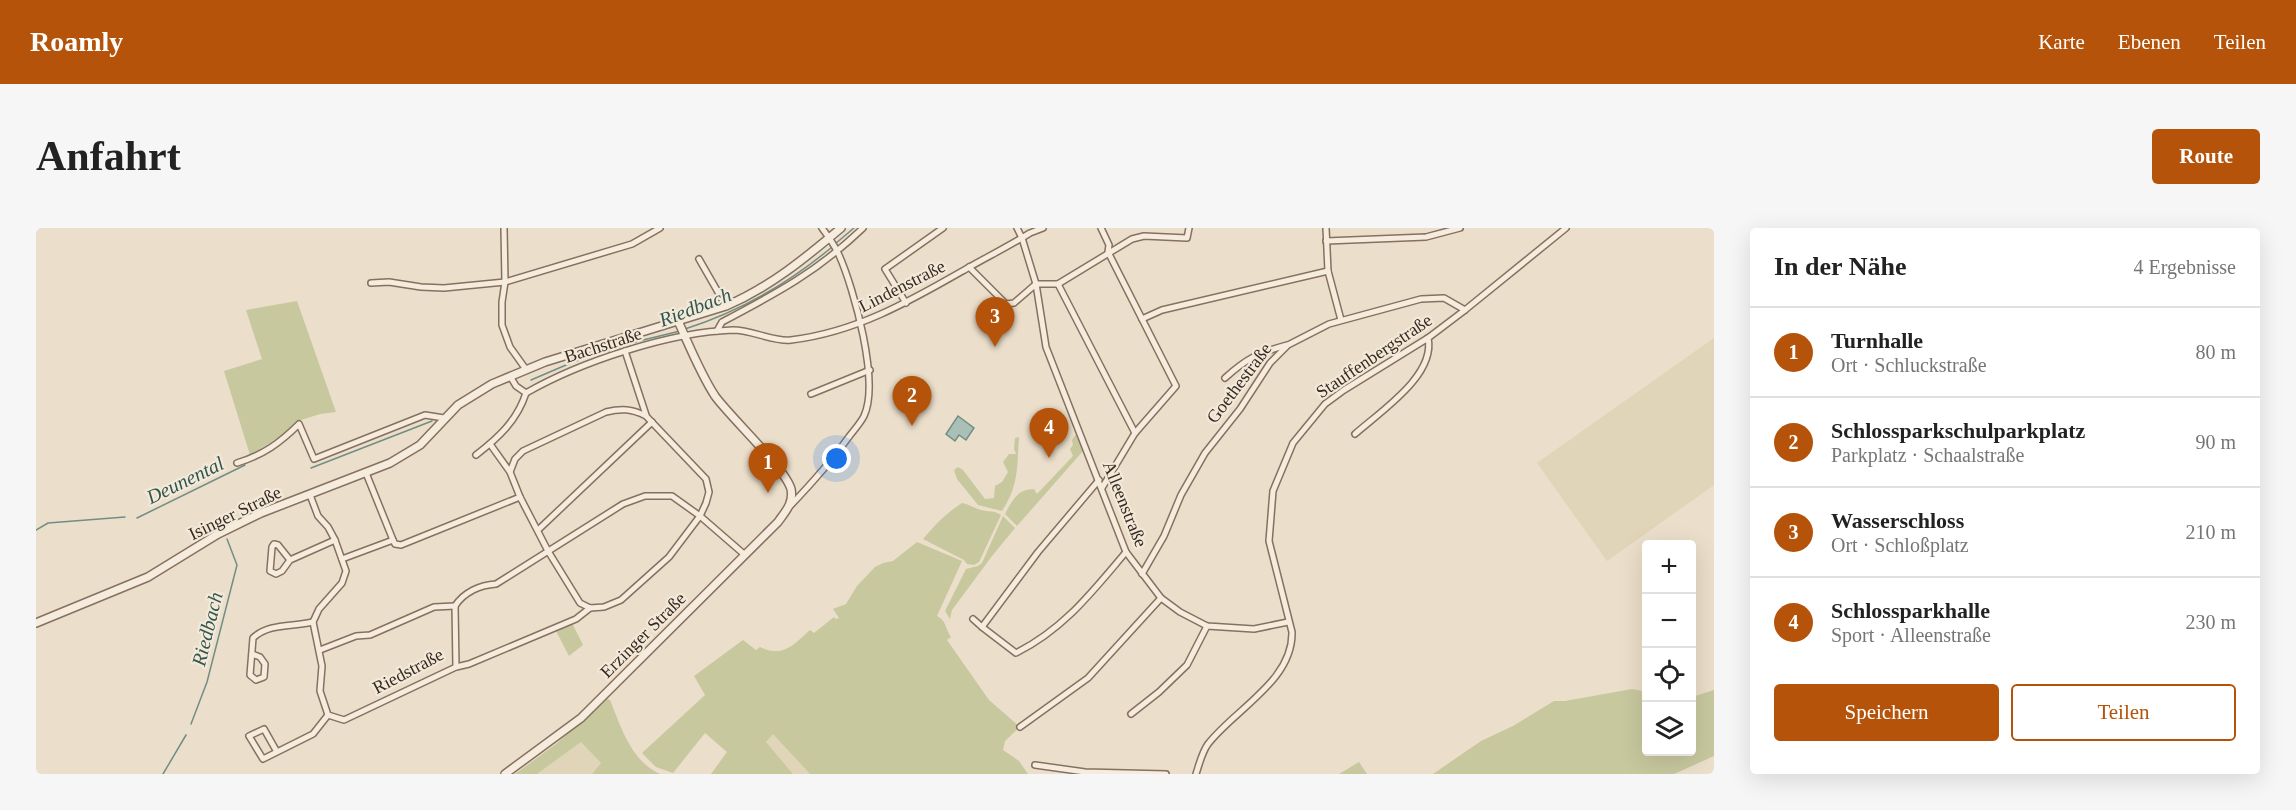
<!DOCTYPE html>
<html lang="de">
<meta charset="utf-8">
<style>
body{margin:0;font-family:Georgia,serif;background:#f6f6f6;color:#222}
.controls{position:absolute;right:18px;bottom:18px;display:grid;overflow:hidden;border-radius:6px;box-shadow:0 6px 24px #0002}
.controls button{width:54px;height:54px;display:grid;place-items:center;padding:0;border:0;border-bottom:2px solid #e0e0e0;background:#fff;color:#222;font:30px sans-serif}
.you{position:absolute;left:801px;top:231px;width:21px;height:21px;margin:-15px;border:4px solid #fff;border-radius:50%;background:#1a73e8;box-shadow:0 0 0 9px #1a73e833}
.badge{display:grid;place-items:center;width:39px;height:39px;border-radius:50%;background:#b45309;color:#fff;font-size:20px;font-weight:700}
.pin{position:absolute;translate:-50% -50px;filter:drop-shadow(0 2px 3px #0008)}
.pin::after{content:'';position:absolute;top:32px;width:21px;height:18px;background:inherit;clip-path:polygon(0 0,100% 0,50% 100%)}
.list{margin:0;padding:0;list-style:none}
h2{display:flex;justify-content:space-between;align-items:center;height:78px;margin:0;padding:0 24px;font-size:26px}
h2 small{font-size:20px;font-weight:400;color:#767676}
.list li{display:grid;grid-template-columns:39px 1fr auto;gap:18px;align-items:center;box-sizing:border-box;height:90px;padding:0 24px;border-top:2px solid #e0e0e0}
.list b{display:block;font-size:22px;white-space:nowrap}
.list p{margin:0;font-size:20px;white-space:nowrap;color:#767676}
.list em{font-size:20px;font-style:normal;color:#767676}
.actions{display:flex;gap:12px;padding:18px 24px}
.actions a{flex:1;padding:14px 0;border:2px solid #b45309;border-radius:6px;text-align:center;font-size:21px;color:#b45309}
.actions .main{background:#b45309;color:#fff}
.icon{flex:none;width:33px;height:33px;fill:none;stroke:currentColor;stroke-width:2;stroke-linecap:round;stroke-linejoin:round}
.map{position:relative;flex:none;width:1678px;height:546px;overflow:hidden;border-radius:6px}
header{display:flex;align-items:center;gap:36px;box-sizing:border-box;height:84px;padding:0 30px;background:#b45309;color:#fff}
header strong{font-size:28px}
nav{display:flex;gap:33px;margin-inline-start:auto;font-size:21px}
.intro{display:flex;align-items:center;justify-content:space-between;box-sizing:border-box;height:144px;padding:0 36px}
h1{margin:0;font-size:42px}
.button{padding:15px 27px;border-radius:6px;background:#b45309;color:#fff;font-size:21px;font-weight:700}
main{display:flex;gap:36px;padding:0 36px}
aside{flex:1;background:#fff;border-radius:6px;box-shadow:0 6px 24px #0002}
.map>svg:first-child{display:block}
.farmland{fill:#e0d5b8}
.green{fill:#c8c89f}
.water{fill:#aac0b7;stroke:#718e84;stroke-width:1.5}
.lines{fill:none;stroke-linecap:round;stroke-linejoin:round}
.stream{stroke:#718e84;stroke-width:1.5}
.minor-casing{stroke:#867060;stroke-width:8}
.tertiary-casing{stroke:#867060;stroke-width:10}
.minor{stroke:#f6ecdd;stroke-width:5}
.tertiary{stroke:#f6ecdd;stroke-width:7}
.labels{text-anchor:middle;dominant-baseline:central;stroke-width:4.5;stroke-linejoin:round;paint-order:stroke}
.street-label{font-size:18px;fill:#382a22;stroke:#f3e9d9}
.water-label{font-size:20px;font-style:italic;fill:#335650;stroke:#f3e9d9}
</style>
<header>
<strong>Roamly</strong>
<nav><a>Karte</a><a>Ebenen</a><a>Teilen</a></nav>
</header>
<div class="intro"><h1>Anfahrt</h1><a class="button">Route</a></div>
<main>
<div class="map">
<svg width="1678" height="546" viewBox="0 0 1678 546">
<rect width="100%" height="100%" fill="#ebdeca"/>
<!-- farmland -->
<g class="farmland">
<polygon points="1678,110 1678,257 1571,333 1501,235"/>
<polygon points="737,505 774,546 757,546 730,514"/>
<polygon points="545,514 565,535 556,546 501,546"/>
</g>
<!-- green -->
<g class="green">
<polygon points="261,73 300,184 284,186 265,192 248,206 214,227 188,143 226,131 210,82"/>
<path d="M1040,206L1047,223L981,298L969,286C976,273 981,261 998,261L1001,266L1037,228L1034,221L1037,217L1036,212Z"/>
<path d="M983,209C981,238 983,257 966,283L942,277L921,251L918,242L922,239L927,242L949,271L958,270L959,258L966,254L972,244L967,234L973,226H980L978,221L979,210Z"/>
<path d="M926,275C933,276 938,280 945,282C953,284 958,282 965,287L943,334L938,337L931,336L928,332L887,311C899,297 909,286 926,275Z"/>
<polygon points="967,288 979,300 956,328 916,382 914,391 909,383 930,341 942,338 946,335"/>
<path d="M881,314L926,333L901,388C911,393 909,401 915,409L911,412L953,472L984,499L969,513L967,522L983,533L992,546H774L737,506L730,514L757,546H675L691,524L669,505L637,545L620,539L606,525L669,467L658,448L707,412L720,422L724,419C748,430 757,417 774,402L778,405L798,389L800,391L803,390L797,381L810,376L821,358L839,339L847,335L857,333Z"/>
<polygon points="536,395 547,417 533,428 520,403"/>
<polygon points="1596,461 1610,464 1610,524 1656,524 1656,469 1678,462 1678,528 1638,546 1397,546 1445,513 1477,498 1518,473 1529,473"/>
<path d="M571,471L574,472C585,499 595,533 624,546H556L565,535L545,514L501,546H479L520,516Z"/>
<polygon points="1323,534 1331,546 1303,546"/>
</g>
<!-- water -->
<polygon class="water" points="922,188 938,200 930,212 923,207 919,213 910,206"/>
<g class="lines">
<!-- stream -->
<g class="stream">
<polyline points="799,16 818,0"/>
<path d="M649,101C702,84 753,55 796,19"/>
<polyline points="495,152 537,134 599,114 644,103"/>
<polyline points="275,240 396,193"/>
<polyline points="101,290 209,237"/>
<polyline points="0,302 12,295 89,289"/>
<polyline points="155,496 171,454 201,337 191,311"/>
<polyline points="127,546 150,507"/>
</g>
<!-- minor casing -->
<g class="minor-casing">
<g id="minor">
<polyline points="468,0 469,54 466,74 466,97 474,119 489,140"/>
<polyline points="981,0 986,10 1000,56 1010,119 1090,324 1125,370 1144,384 1171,398 1218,401 1252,394"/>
<polyline points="1065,0 1073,17 1072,24 1140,158 1099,205 1066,260"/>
<polyline points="1290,0 1292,43 1305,92"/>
<polyline points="1290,13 1390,9 1424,0"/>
<polyline points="663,31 690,78"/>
<polyline points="933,39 970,76 978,75 1000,56"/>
<polyline points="335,55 353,54 385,59 408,60 469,54 596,16 624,0"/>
<polyline points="1000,56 1022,56 1096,11 1108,8 1151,10 1153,0"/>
<polyline points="1022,56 1099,205"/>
<polyline points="870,75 849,41 907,0"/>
<polyline points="1106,91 1126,82 1292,43"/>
<path d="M681,103L686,94C741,65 781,44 827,0"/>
<polyline points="589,123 610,187"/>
<path d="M474,148L480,158L490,165C544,134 634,104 697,102C716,102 738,114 755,112C821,104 874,73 930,41C951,29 973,18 994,5L1007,0"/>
<path d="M1189,150C1211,130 1222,125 1251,117"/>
<polyline points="775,166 834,142"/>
<path d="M1319,206C1345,183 1400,147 1392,110"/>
<path d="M454,216L474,244L484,269L512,323L544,375L554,380L568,379L585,372L633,329L664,288L670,275L673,264L670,251L610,188C596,181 586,180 570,184L487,223L479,231L474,244"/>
<path d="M440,227C462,210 481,193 490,165"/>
<path d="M201,235C227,227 244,215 263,196L278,231L389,187L408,190"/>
<polyline points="330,245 357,312"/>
<path d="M274,267L282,288L292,299L299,312L310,343L306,355L283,381L277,394L286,438L284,463L292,487L308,492L420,439L419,378C428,364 444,357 460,356L587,276L609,268H636L664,288L709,327"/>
<path d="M755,277C776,255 794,235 812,210C817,203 824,196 828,188C844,154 818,61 803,27C799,18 792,8 786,0"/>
<polyline points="502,302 616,194"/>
<polyline points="306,331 357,312 359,316 365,317 484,269"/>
<polyline points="254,332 242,317 238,316 236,319 234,343 240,346 246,343 254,332 299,312"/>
<polyline points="1106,346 1128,308 1145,267 1169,225 1204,181 1234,135 1252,117 1293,96 1385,71 1408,70 1429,82"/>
<polyline points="937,391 946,399 1002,324 1063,252"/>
<path d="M946,399L980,425C1028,401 1056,364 1090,324"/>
<polyline points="284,422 320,408 334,407 398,379 419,378"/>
<path d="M216,426L224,429L229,436L228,449L220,452L214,447L217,410C233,395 256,399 277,394"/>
<polyline points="420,439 433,436 540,391 554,380"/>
<polyline points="1095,486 1123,464 1151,437 1171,398"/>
<polyline points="984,499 1052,450 1125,370"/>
<polyline points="241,524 228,501 213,508 227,531 277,506 292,487"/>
<polyline points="999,537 1049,544 1130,546"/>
<path d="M1160,546C1163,537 1166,524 1172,516C1199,481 1257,453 1256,404L1233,313L1237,263L1257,215L1289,176L1308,162L1392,110L1429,82L1530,0"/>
</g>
</g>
<!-- tertiary casing -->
<g class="tertiary-casing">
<g id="tertiary">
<path d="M0,395L112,349L182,306L225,285L354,235L384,217L422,177L456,156L509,134L690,78C734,59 768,31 805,0"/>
<path d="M469,546L545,490L742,294C749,284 758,275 755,261C749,240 695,190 679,168C664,145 654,119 642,93"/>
</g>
</g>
<!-- minor -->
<use href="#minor" class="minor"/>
<!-- tertiary -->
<use href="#tertiary" class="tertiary"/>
</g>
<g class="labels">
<!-- street labels -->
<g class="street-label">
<text transform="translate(866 58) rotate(-27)">Lindenstraße</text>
<text transform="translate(567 117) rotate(-18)">Bachstraße</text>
<text transform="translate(1338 128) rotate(-34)">Stauffenbergstraße</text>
<text transform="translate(1203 155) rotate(-53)">Goethestraße</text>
<text transform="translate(1089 276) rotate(68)">Alleenstraße</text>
<text transform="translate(199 285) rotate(-26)">Isinger Straße</text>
<text transform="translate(607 407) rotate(-45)">Erzinger Straße</text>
<text transform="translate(372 443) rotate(-28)">Riedstraße</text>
</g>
<!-- water labels -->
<g class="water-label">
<text transform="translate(659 79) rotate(-21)">Riedbach</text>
<text transform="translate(149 252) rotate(-26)">Deunental</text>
<text transform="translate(171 401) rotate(-76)">Riedbach</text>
</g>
</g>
</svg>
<div class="controls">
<button>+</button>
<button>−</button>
<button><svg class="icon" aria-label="locate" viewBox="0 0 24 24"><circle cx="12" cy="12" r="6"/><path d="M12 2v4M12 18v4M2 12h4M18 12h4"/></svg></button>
<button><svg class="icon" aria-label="layers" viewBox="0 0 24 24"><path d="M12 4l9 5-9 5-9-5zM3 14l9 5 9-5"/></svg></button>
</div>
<div class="you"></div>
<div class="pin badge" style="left:732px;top:265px">1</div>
<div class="pin badge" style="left:876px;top:198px">2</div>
<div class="pin badge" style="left:959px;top:119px">3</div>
<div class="pin badge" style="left:1013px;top:230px">4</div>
</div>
<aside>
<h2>In der Nähe<small>4 Ergebnisse</small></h2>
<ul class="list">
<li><span class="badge">1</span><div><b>Turnhalle</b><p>Ort · Schluckstraße</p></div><em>80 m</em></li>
<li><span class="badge">2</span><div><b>Schlossparkschulparkplatz</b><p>Parkplatz · Schaalstraße</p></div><em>90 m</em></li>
<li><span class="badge">3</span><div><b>Wasserschloss</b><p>Ort · Schloßplatz</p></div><em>210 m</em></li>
<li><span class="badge">4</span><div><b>Schlossparkhalle</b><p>Sport · Alleenstraße</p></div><em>230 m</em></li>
</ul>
<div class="actions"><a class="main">Speichern</a><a>Teilen</a></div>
</aside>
</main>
